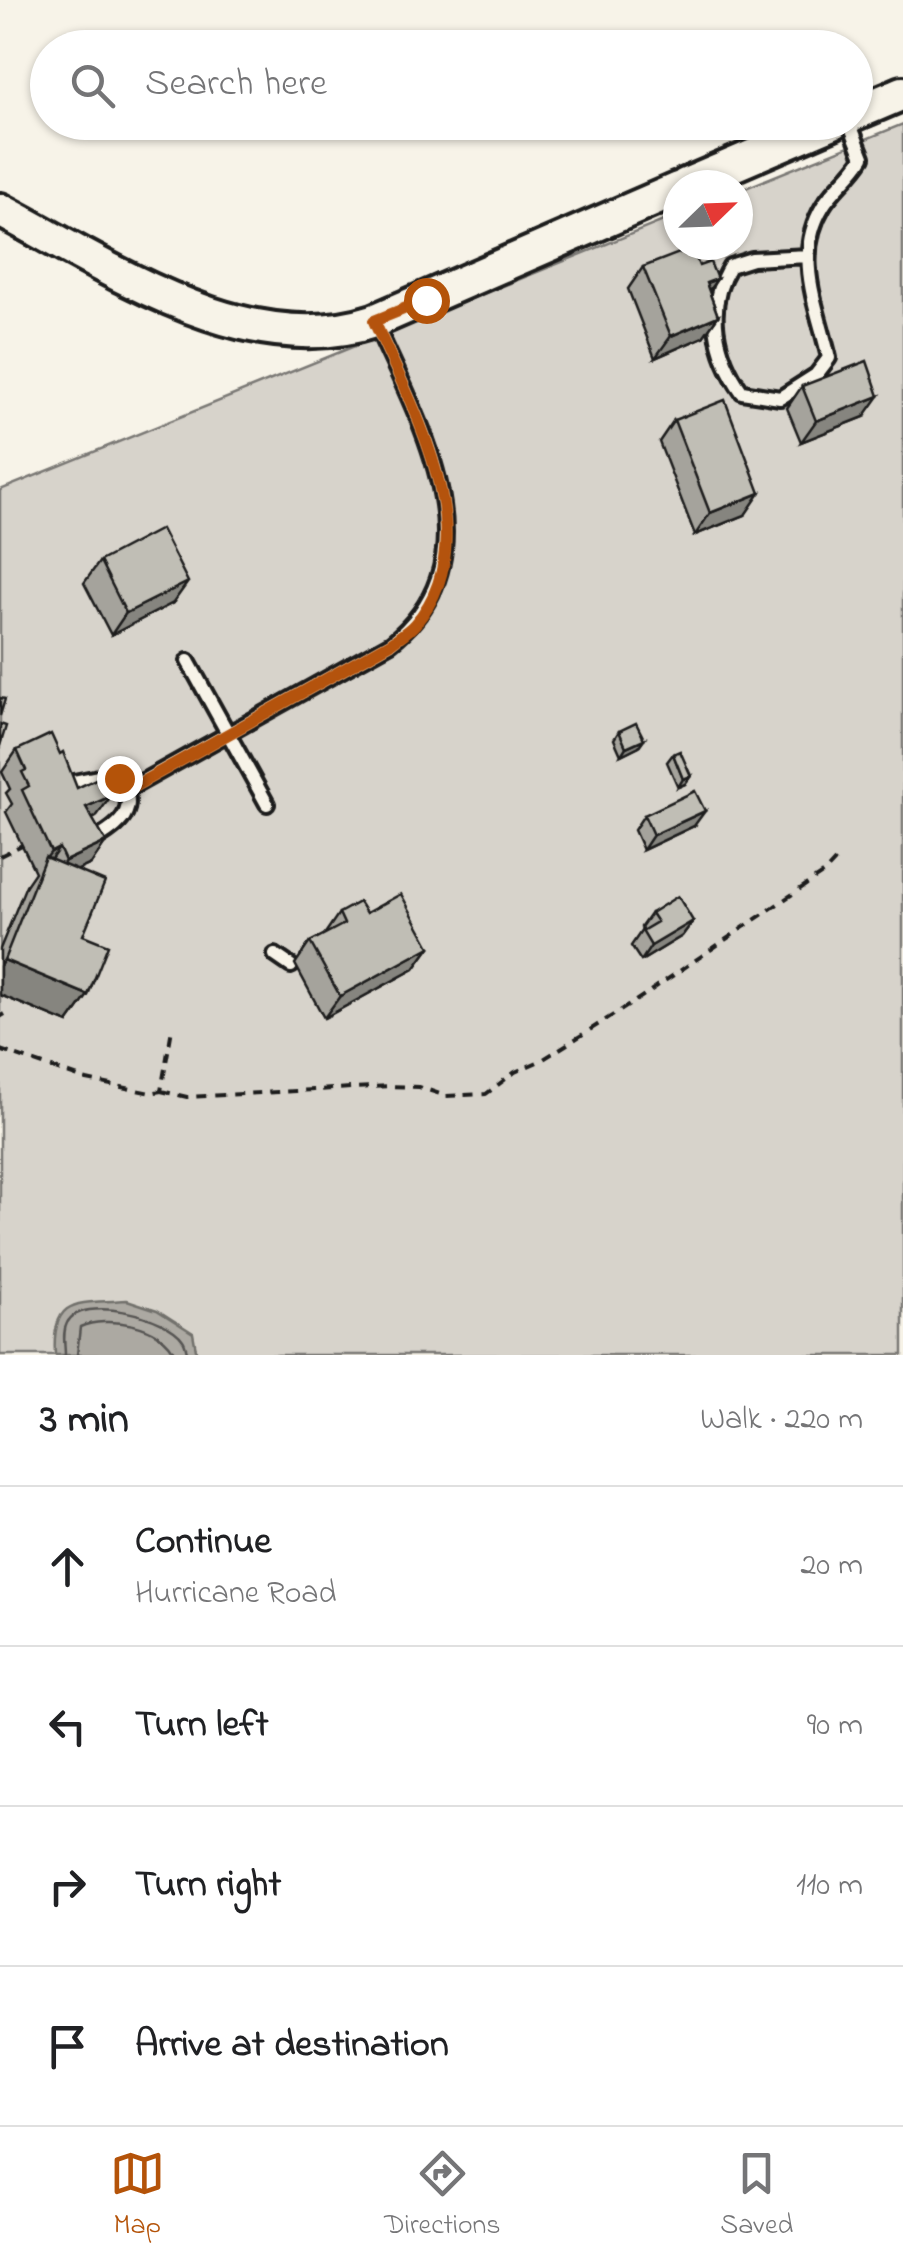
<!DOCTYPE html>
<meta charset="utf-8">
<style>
body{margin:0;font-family:"Indie Flower",sans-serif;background:#f6f6f6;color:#202124}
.compass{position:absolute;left:663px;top:170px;width:90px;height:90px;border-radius:50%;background:#fff;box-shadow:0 2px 8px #0004;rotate:67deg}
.stop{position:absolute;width:30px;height:30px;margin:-22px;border:8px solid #b45309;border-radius:50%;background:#fff}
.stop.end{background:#b45309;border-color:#fff;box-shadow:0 2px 10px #0008}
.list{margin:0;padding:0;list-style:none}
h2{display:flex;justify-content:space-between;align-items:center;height:130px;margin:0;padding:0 40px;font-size:42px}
h2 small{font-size:32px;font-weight:400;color:#757577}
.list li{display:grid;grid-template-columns:65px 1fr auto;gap:30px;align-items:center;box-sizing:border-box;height:160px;padding:0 40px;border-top:2px solid #e0e0e0}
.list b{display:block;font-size:38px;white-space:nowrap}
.list p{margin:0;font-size:32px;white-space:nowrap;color:#757577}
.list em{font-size:32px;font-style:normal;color:#757577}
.icon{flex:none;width:55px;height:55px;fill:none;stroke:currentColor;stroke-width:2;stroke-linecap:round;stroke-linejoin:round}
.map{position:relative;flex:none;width:903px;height:1355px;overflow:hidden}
.search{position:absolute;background:#fff;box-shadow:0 2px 8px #0004;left:30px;right:30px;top:30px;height:110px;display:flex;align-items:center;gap:25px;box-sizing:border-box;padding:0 35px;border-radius:55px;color:#757577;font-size:38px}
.sheet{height:770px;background:#fff}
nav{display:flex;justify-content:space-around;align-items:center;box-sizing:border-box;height:140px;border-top:2px solid #e0e0e0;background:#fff;font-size:28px;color:#757577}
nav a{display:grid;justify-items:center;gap:5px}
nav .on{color:#b45309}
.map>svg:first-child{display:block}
.green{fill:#d7d3cb;stroke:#7a7874;stroke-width:2.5}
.water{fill:#aca9a2;stroke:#72716c;stroke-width:2.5}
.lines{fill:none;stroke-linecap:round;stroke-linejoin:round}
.shore{stroke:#565452;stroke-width:2.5}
.service-casing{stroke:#1c1c1c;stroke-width:20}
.tertiary-casing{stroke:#1c1c1c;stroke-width:40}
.path{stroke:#1c1c1c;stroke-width:4;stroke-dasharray:10 8;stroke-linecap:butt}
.service{stroke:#f7f3e8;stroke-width:12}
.tertiary{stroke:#f7f3e8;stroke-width:32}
.wall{fill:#a5a39c;stroke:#1c1c1c;stroke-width:2.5}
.shaded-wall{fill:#86857f;stroke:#1c1c1c;stroke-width:2.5}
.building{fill:#c0beb5;stroke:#1c1c1c;stroke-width:2.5}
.route{stroke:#b45309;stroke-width:12}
</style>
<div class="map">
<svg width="903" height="1355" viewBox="0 0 903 1355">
<rect width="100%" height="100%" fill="#f7f3e8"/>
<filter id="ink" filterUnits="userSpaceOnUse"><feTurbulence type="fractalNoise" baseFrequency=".01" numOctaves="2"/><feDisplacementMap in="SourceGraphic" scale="20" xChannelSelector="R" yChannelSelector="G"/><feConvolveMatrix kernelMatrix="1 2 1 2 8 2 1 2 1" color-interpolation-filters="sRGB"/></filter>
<g filter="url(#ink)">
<!-- green -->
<polygon class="green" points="903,124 903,1355 0,1355 0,490 678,215 678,245 738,245 738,191"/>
<!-- water -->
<path class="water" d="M127,1300L157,1310L193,1333L197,1355H55C51,1294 81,1304 127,1300Z"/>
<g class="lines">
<!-- shore -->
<g class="shore">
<path d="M65,1355C65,1345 62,1332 67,1323C82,1294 168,1316 183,1340C186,1344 186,1350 188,1355"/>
<path d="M77,1355L80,1327C106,1315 164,1324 175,1355"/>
</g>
<!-- service casing -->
<g class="service-casing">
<g id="service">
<path d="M808,256L752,259L730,266C705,306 715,354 742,392L780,398L816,375L829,358C817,305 793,256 823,206C834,188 852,176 863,157L849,122"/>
<polyline points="188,661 267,804"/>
<path d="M64,784L104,776L119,778C141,810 119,827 91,842"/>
<path d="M127,790L391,643C499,557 419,422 375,323"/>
<polyline points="275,955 291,966"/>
</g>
</g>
<!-- tertiary casing -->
<g class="tertiary-casing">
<g id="tertiary">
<polyline points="856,113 903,93"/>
<polyline points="686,185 833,122"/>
<path d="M0,210C109,267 246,363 374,321L678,189"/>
</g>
</g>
<!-- path -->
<g class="path">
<polyline points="0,856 22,845"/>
<polyline points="0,1017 5,1014"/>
<polyline points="0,1050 87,1080 151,1093 161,1091 172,1029"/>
<polyline points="161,1091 187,1097 389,1086 419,1087 446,1096 486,1094 515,1072 542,1060 631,1004 825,872 837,859"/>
</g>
<!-- service -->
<use href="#service" class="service"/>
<!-- tertiary -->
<use href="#tertiary" class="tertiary"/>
</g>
<!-- wall -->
<g class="wall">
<polygon points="699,266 717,279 709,291 718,316 703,337 655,358 628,289 643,267"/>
<polygon points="802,386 864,417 801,442 787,408"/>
<polygon points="674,420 745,515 695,535 659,442"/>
<polygon points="100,561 173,603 111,635 84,583"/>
<polygon points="619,731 639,746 621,755 614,739"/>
<polygon points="17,750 77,788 96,817 92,819 106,842 91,864 77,870 88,995 68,1023 0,995 0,949 26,885 35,872 6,812 12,804 6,793 10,789 2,772"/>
<polygon points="673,754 685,784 678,787 667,762"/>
<polygon points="644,815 694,826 643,850 634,830"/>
<polygon points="339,913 366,913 430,947 414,969 324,1018 295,964 310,942 324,935"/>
<polygon points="651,913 693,921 682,936 641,961 631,946 642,930 641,927"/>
</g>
<!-- shaded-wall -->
<g class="shaded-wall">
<polygon points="717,279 702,300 706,283"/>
<polygon points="718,316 703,337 655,358 671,336"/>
<polygon points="879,396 864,417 801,442 816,421"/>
<polygon points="760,493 745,515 695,535 710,513"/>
<polygon points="188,582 173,603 111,635 126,613"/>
<polygon points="644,739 639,746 621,755 626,747"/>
<polygon points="691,776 685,784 678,787 683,779"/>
<polygon points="111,796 96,817 70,829 86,807"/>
<polygon points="705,811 694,826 643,850 653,835"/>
<polygon points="106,842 91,864 50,883 65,861"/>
<polygon points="59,848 44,869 43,862 51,852"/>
<polygon points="693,921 682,936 641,961 651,946"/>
<polygon points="430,947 414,969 324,1018 340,996"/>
<polygon points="4,960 88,995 68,1023 0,995 0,966"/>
</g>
<!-- building -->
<g class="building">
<polygon points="692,248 699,266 710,262 717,279 706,283 718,316 671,336 643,267"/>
<polygon points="867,361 879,396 816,421 802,386"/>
<polygon points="725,400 760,493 710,513 674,420"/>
<polygon points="161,529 188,582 126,613 100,561"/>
<polygon points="0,698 5,699 0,716"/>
<polygon points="636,723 644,739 626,747 619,731"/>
<polygon points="0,724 6,726 0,746"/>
<polygon points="51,734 60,754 63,752 77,788 102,776 111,796 86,807 106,842 65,861 59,848 51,852 22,790 29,786 22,772 26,770 17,750"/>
<polygon points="680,751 691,776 683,779 673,754"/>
<polygon points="695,791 705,811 653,835 644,815"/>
<polygon points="45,857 105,882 83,935 108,945 88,995 4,960"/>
<polygon points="401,894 430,947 340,996 310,942 344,924 339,913 359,902 366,913"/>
<polygon points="678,896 693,921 651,946 642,931 657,922 651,913"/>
</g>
</g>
<g class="lines" filter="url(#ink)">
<!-- route -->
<path class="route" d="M119,778L128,790L391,643C399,637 409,631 415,624C489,539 411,405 374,321L426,300"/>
</g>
</svg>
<svg class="compass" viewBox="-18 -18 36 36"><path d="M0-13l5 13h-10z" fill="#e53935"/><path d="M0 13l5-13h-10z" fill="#757577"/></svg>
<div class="stop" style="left:426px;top:300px"></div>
<div class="stop end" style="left:119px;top:778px"></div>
<div class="search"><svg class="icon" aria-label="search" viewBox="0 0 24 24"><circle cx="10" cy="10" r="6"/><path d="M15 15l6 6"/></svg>Search here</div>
</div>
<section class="sheet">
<h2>3 min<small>Walk · 220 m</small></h2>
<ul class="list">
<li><svg class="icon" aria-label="ahead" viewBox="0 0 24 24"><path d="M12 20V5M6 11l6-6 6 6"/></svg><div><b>Continue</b><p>Hurricane Road</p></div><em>20 m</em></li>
<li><svg class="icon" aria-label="left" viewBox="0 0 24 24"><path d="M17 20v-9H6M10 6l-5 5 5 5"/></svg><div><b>Turn left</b></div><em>90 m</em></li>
<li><svg class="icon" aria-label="right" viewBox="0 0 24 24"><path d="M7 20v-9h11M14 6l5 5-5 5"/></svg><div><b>Turn right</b></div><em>110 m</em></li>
<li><svg class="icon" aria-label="arrive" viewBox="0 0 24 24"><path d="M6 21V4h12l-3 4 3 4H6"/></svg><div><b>Arrive at destination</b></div></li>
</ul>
</section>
<nav>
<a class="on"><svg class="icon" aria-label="map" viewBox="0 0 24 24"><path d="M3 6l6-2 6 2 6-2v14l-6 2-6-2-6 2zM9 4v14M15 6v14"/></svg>Map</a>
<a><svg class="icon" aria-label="directions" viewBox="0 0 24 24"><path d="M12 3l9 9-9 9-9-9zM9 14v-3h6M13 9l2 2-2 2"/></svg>Directions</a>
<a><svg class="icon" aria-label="saved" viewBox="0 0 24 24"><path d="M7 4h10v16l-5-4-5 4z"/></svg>Saved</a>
</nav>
